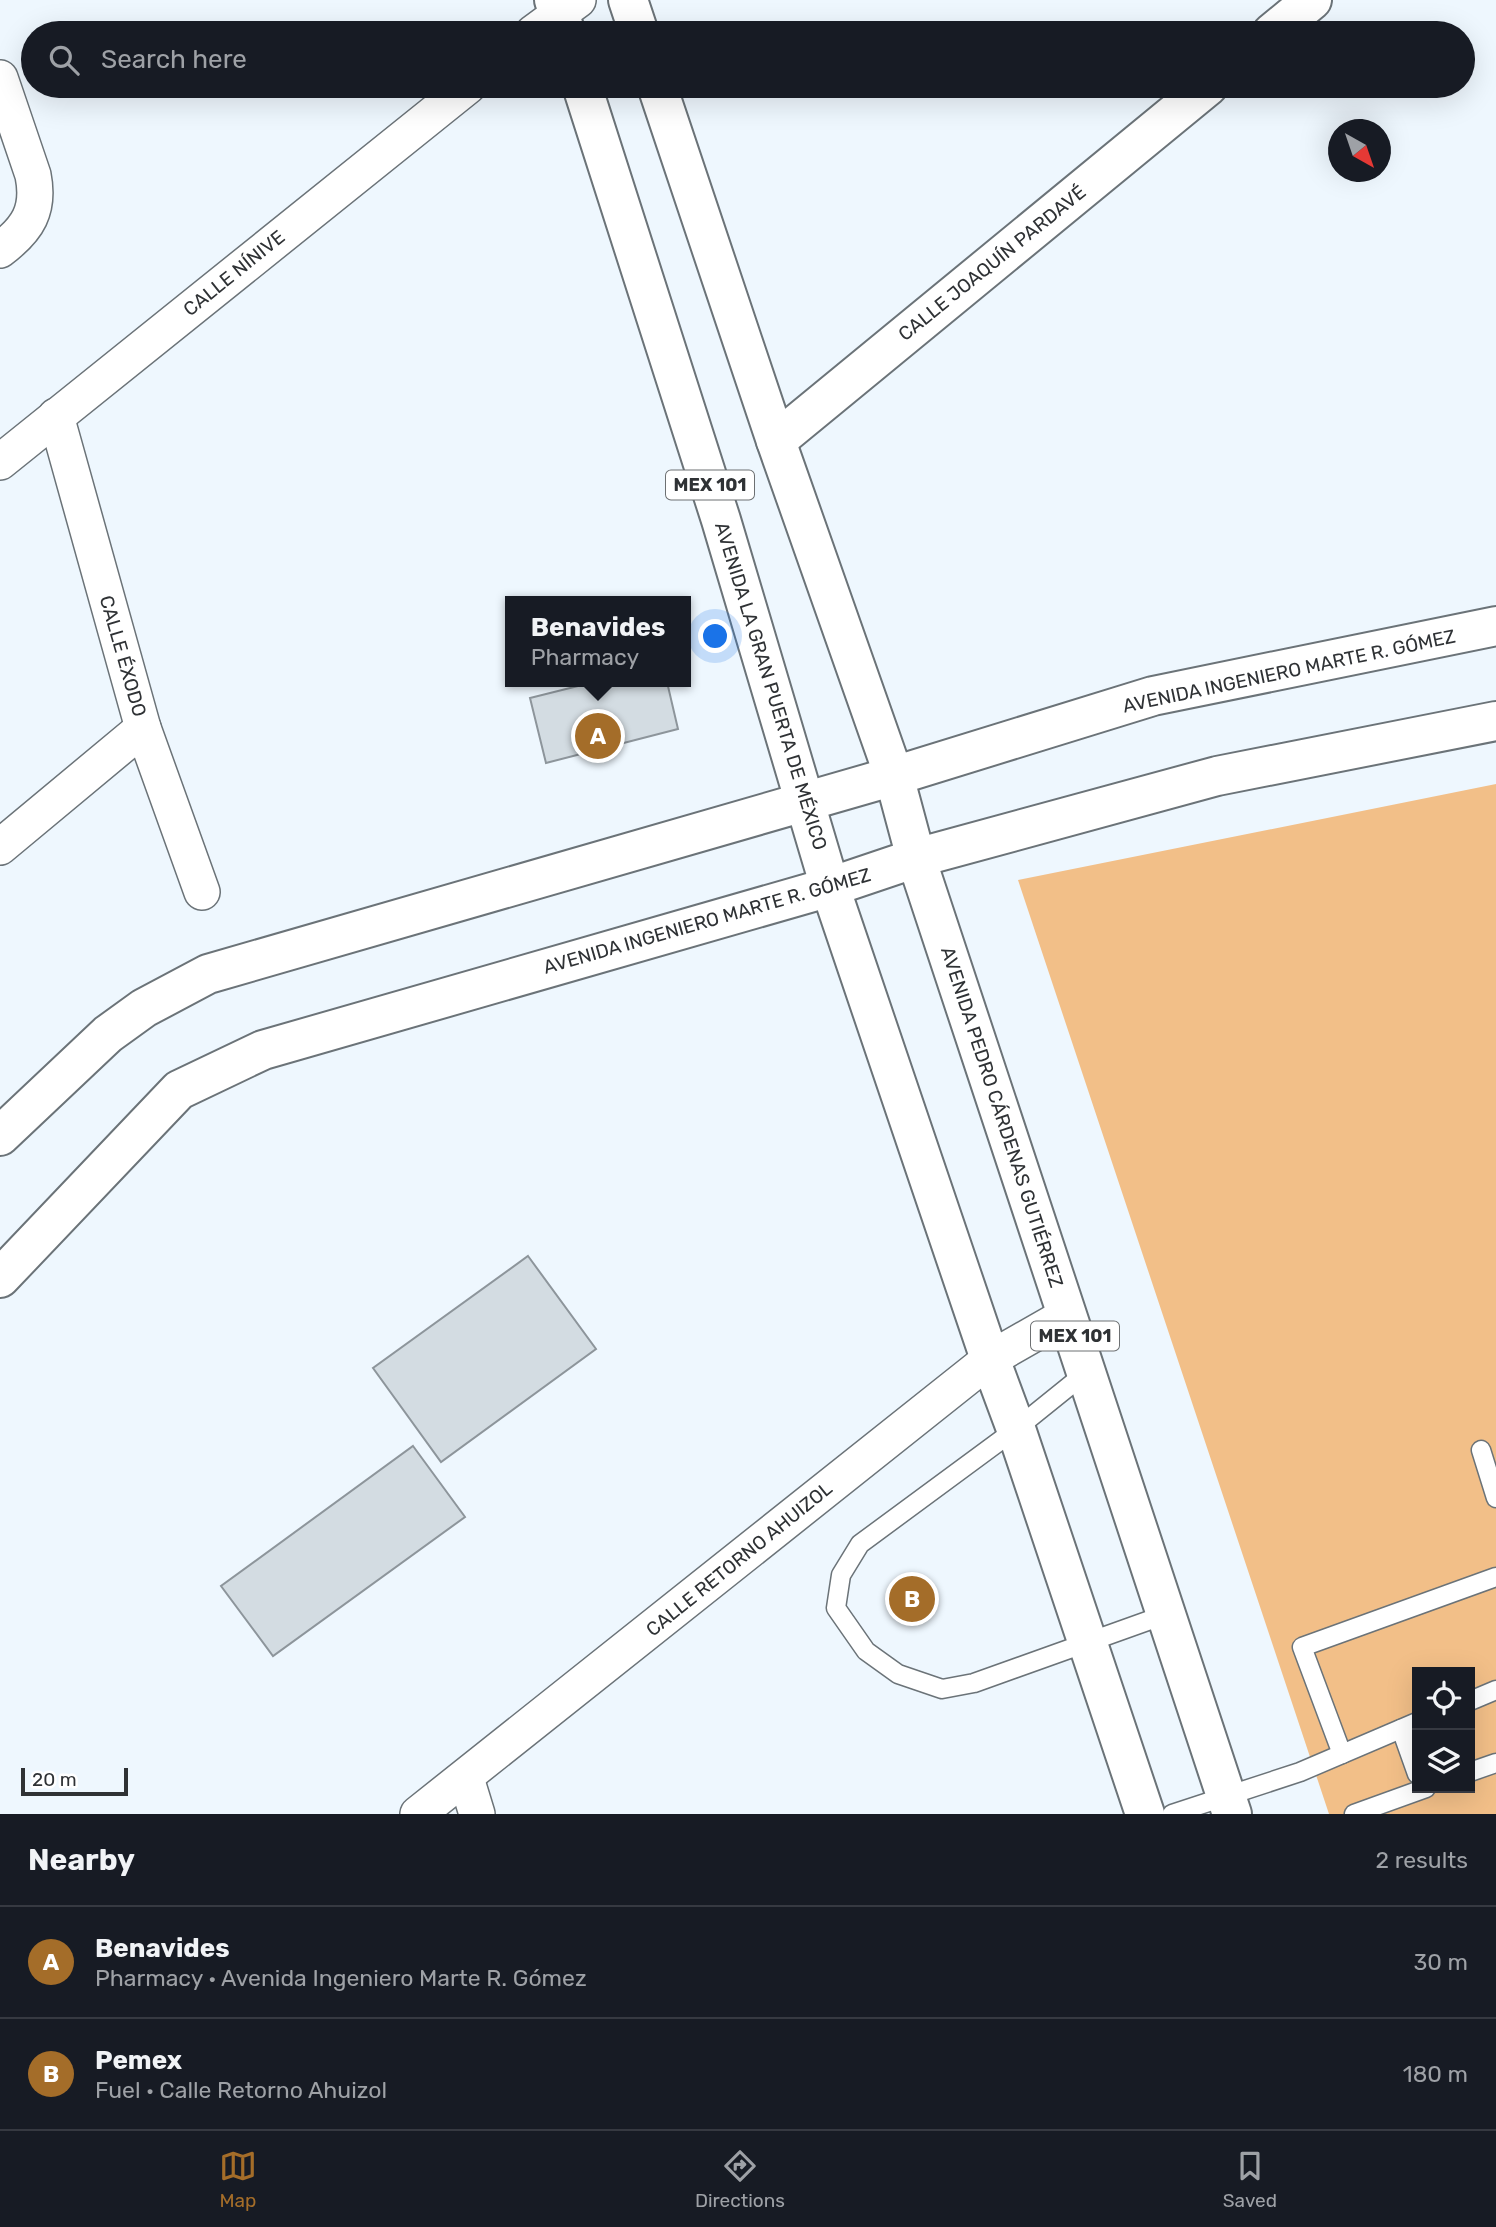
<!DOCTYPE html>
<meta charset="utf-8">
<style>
body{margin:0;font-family:Rubik,sans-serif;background:#20242c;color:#f1f3f6}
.controls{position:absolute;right:21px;bottom:21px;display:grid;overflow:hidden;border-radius:0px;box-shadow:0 7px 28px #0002}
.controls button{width:63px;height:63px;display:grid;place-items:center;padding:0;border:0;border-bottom:2px solid #363941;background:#171b24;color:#f1f3f6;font:35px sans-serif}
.compass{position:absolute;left:1328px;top:119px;width:63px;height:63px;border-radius:50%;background:#171b24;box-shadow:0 7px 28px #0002;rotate:140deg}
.scale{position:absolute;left:21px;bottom:18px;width:107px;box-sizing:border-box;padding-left:7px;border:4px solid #2f3235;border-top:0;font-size:19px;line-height:24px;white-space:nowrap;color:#2f3235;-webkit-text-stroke:5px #fff;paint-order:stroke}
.you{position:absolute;left:716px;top:637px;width:24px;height:24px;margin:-18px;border:5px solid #fff;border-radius:50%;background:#1a73e8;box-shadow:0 0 0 10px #1a73e833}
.badge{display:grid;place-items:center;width:46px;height:46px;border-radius:50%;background:#a46d29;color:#fff;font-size:23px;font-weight:700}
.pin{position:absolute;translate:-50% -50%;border:4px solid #fff;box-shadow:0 2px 7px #0006}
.popup{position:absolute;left:505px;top:596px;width:186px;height:91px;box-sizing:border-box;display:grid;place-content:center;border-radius:0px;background:#171b24;filter:drop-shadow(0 2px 5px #0005);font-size:23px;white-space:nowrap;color:#9ea1a6}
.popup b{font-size:26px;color:#f1f3f6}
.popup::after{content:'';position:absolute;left:50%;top:100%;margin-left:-14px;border:14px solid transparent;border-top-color:#171b24}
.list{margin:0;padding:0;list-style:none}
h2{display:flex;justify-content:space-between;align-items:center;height:91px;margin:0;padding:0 28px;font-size:30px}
h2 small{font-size:23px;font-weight:400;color:#9ea1a6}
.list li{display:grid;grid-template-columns:46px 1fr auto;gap:21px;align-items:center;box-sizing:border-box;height:112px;padding:0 28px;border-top:2px solid #363941}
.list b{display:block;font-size:26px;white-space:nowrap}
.list p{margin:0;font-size:23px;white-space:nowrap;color:#9ea1a6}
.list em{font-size:23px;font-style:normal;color:#9ea1a6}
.icon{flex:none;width:38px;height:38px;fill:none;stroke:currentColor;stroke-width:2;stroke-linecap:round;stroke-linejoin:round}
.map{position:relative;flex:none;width:1496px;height:1814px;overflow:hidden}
.search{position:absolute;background:#171b24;box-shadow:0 7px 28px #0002;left:21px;right:21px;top:21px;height:77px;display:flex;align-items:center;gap:18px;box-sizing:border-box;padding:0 24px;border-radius:38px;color:#9ea1a6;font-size:26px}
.sheet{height:315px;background:#171b24}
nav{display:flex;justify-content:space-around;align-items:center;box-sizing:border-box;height:98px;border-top:2px solid #363941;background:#171b24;font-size:19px;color:#9ea1a6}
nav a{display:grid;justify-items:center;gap:4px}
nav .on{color:#a46d29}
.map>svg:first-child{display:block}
.green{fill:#f2bf88;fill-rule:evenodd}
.building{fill:#d3dce2;stroke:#8d959b;stroke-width:2}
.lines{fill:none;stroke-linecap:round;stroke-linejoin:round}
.service-casing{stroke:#6b7378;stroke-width:21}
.minor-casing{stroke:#6b7378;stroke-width:38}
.tertiary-casing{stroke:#6b7378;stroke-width:42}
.secondary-casing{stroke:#6b7378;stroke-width:42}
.trunk-casing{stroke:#6b7378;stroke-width:42}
.service{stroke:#fff;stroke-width:18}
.minor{stroke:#fff;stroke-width:35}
.tertiary{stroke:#fff;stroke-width:38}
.secondary{stroke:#fff;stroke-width:38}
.trunk{stroke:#fff;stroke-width:38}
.labels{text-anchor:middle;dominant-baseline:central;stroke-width:7;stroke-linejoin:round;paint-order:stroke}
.shield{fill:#fff;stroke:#6d7072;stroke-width:2}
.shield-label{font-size:18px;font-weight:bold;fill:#2f3235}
.street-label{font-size:19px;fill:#2f3235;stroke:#fff}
</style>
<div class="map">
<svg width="1496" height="1814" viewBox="0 0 1496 1814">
<rect width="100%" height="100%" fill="#eef7fe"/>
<!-- green -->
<path class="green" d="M1496,784V1814H1329L1018,880ZM1417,1672H1470V1788H1417Z"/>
<!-- building -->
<g class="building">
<polygon points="594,682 667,682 678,729 546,763 530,698"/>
<polygon points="528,1256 596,1349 441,1462 373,1368"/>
<polygon points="413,1446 465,1517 273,1656 221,1586"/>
</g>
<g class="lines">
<!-- service casing -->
<g class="service-casing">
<g id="service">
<polyline points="1088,1371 1016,1429 860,1544 841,1575 836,1608 866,1651 898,1674 942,1689 974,1683 1167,1614"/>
<polyline points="1481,1450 1496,1498"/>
<polyline points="1470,1701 1496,1690"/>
<polyline points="1401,1729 1417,1774"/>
<polyline points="1342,1754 1302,1647 1496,1577"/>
<polyline points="1470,1772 1496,1763"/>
<polyline points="1172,1814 1300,1772 1417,1722"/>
<polyline points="1354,1814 1426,1788"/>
</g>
</g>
<!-- minor casing -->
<g class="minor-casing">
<g id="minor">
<polyline points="533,33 578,0"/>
<path d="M0,78L33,175C40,210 28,229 0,250"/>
<polyline points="56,416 143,728 202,892"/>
<polyline points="0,462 468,86"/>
<polyline points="0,847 143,728"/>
<polyline points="466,1778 477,1814"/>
<polyline points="418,1814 990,1359 1067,1315"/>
</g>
</g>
<!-- tertiary casing -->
<g class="tertiary-casing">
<g id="tertiary">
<polyline points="1272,33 1312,0"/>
<polyline points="776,441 1208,86"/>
</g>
</g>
<!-- secondary casing -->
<g class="secondary-casing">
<g id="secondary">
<polyline points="0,1136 108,1034 144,1008 208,974 894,776 1153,696 1496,626"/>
<polyline points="0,1278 179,1090 263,1050 830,887 916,858 1217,776 1496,721"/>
</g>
</g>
<!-- trunk casing -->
<g class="trunk-casing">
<g id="trunk">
<polyline points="554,0 566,33"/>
<polyline points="628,0 639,33"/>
<polyline points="582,86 721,520 830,887 990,1359 1016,1429 1145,1814"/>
<polyline points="657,86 776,441 894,776 916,858 1232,1814"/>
</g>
</g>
<!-- service -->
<use href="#service" class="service"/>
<!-- minor -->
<use href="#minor" class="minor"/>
<!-- tertiary -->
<use href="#tertiary" class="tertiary"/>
<!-- secondary -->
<use href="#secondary" class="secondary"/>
<!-- trunk -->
<use href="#trunk" class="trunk"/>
</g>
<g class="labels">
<!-- shield labels -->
<g class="shield">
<rect x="666" y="470.5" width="88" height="29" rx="5"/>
<rect x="1031" y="1321.5" width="88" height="29" rx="5"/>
</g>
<g class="shield-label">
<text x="710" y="485">MEX 101</text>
<text x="1075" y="1336">MEX 101</text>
</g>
<!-- street labels -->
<g class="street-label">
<text transform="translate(992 263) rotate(-39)">CALLE JOAQUÍN PARDAVÉ</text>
<text transform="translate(234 273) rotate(-39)">CALLE NÍNIVE</text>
<text transform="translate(123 656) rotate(74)">CALLE ÉXODO</text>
<text transform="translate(1289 671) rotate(-12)">AVENIDA INGENIERO MARTE R. GÓMEZ</text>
<text transform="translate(771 686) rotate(73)">AVENIDA LA GRAN PUERTA DE MÉXICO</text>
<text transform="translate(707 921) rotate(-16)">AVENIDA INGENIERO MARTE R. GÓMEZ</text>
<text transform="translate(1002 1117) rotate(72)">AVENIDA PEDRO CÁRDENAS GUTIÉRREZ</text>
<text transform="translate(739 1559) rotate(-39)">CALLE RETORNO AHUIZOL</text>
</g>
</g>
</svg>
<div class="controls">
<button><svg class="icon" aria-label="locate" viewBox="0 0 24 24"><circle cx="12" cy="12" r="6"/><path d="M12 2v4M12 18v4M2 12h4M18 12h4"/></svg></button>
<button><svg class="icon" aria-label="layers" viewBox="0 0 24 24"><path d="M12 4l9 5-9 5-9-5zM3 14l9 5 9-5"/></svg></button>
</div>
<svg class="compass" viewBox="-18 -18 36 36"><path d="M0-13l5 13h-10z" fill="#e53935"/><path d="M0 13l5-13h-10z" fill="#9ea1a6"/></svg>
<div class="scale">20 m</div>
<div class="you"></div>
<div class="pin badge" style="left:598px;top:736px">A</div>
<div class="popup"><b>Benavides</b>Pharmacy</div>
<div class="pin badge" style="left:912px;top:1599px">B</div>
<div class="search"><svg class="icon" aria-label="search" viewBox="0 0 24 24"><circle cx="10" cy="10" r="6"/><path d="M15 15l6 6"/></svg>Search here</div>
</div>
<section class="sheet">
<h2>Nearby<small>2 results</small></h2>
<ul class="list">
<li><span class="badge">A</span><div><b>Benavides</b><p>Pharmacy · Avenida Ingeniero Marte R. Gómez</p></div><em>30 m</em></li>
<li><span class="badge">B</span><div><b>Pemex</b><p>Fuel · Calle Retorno Ahuizol</p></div><em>180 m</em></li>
</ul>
</section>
<nav>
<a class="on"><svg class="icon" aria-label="map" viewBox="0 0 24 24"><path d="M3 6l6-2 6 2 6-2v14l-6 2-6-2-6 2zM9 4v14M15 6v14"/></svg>Map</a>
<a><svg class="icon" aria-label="directions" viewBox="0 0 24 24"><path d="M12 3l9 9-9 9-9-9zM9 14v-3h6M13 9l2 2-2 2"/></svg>Directions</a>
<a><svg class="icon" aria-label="saved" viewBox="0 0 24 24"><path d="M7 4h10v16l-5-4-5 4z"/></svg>Saved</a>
</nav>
